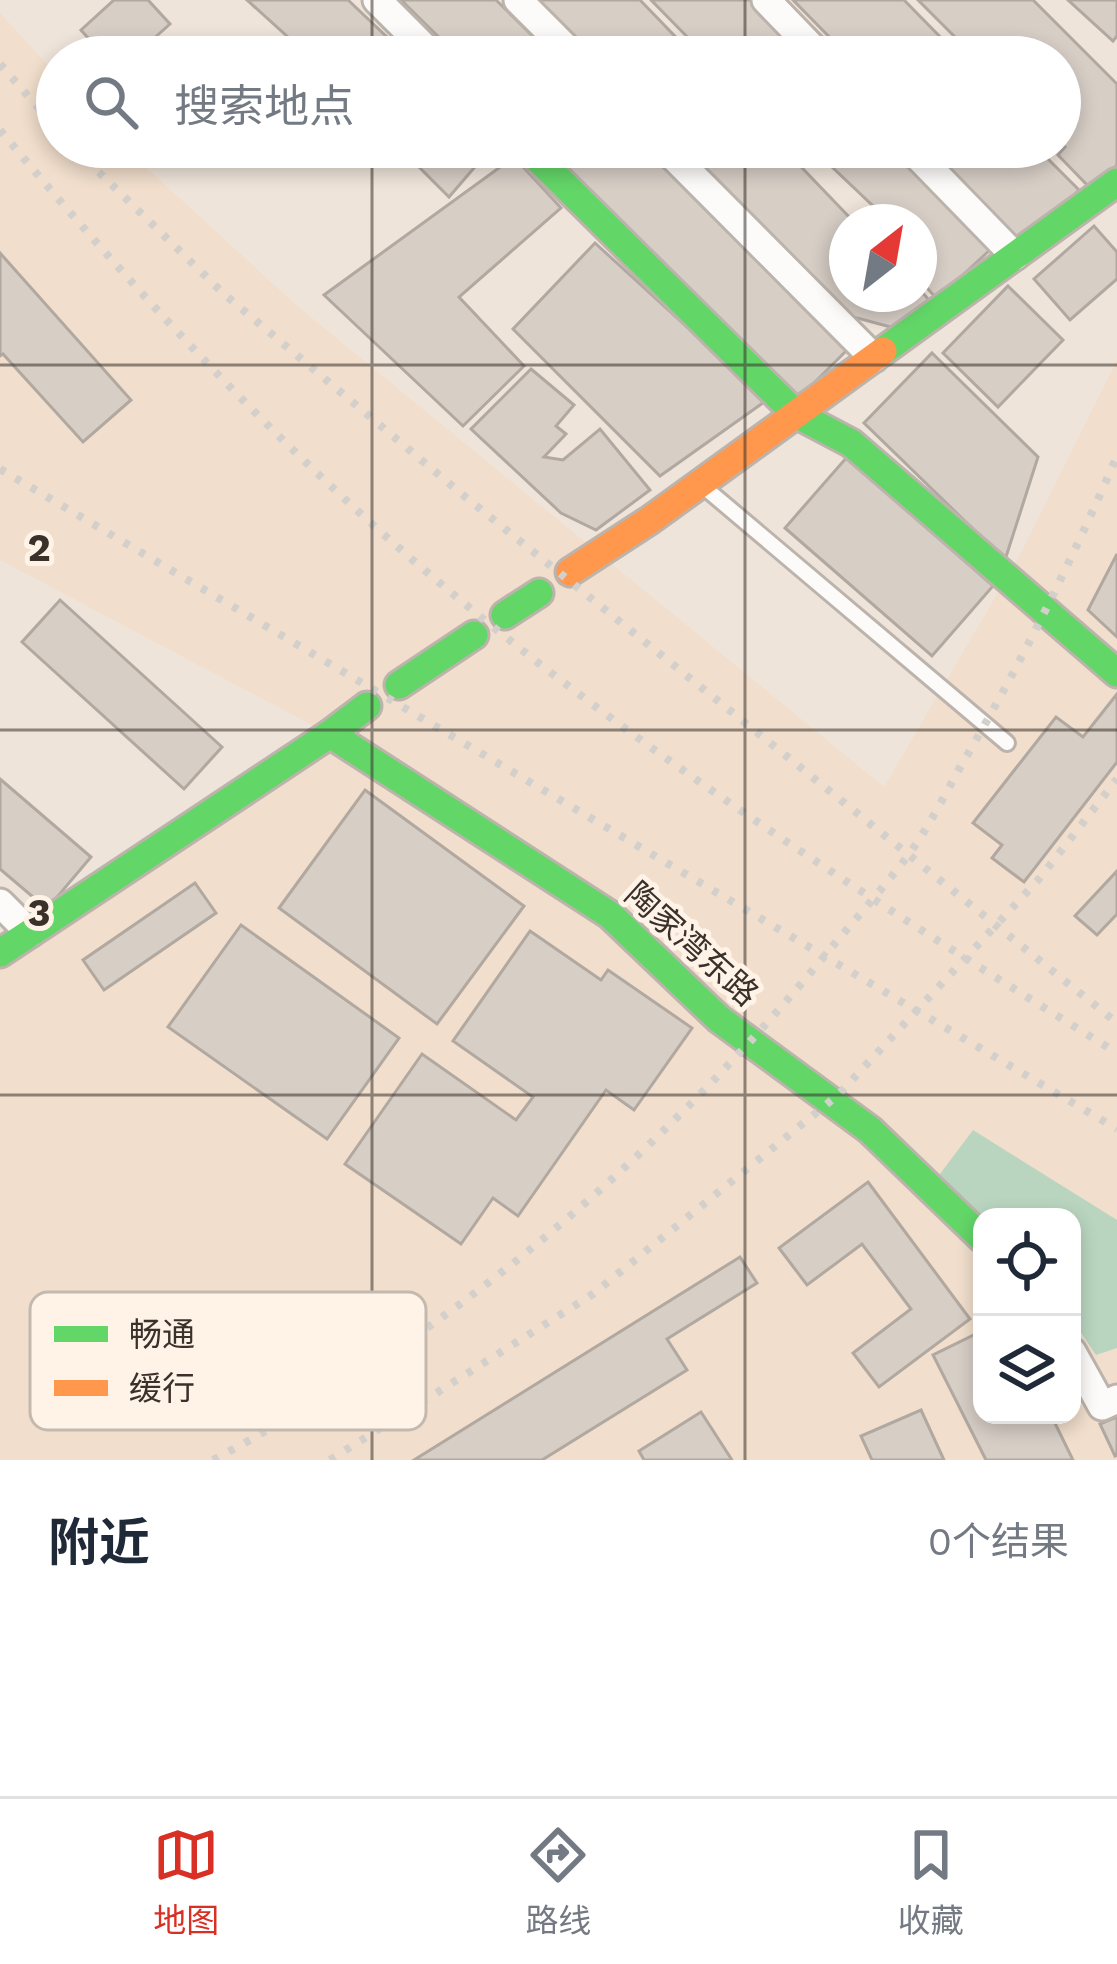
<!DOCTYPE html>
<html lang="zh">
<meta charset="utf-8">
<style>
body{margin:0;font-family:"Work Sans","Noto Sans SC",sans-serif;background:#f6f6f7;color:#1f2937}
.controls{position:absolute;right:36px;bottom:36px;display:grid;overflow:hidden;border-radius:24px;box-shadow:0 6px 18px #0003}
.controls button{width:108px;height:108px;display:grid;place-items:center;padding:0;border:0;border-bottom:3px solid #e0e1e3;background:#fff;color:#1f2937;font:60px sans-serif}
.compass{position:absolute;left:829px;top:204px;width:108px;height:108px;border-radius:50%;background:#fff;box-shadow:0 6px 18px #0003;rotate:31deg}
.list{margin:0;padding:0;list-style:none}
h2{display:flex;justify-content:space-between;align-items:center;height:156px;margin:0;padding:0 48px;font-size:51px}
h2 small{font-size:39px;font-weight:400;color:#747a83}
.icon{flex:none;width:66px;height:66px;fill:none;stroke:currentColor;stroke-width:2;stroke-linecap:round;stroke-linejoin:round}
.map{position:relative;flex:none;width:1117px;height:1460px;overflow:hidden}
.search{position:absolute;background:#fff;box-shadow:0 6px 18px #0003;left:36px;right:36px;top:36px;height:132px;display:flex;align-items:center;gap:30px;box-sizing:border-box;padding:0 42px;border-radius:66px;color:#747a83;font-size:45px}
.sheet{height:336px;background:#fff}
nav{display:flex;justify-content:space-around;align-items:center;box-sizing:border-box;height:168px;border-top:3px solid #e0e1e3;background:#fff;font-size:33px;color:#747a83}
nav a{display:grid;justify-items:center;gap:6px}
nav .on{color:#d93025}
.map>svg:first-child{display:block}
.built{fill:#f1decc;fill-rule:evenodd}
.green{fill:#b9d5bf}
.building{fill:#d7cec6;stroke:#b1a8a0;stroke-width:3}
.lines{fill:none;stroke-linecap:round;stroke-linejoin:round}
.lane-casing{stroke:#bcb4ac;stroke-width:20}
.street-casing{stroke:#bcb4ac;stroke-width:33}
.fast-casing{stroke:#bcb4ac;stroke-width:33}
.slow-casing{stroke:#bcb4ac;stroke-width:33}
.lane{stroke:#fdfbf9;stroke-width:14}
.street{stroke:#fdfbf9;stroke-width:27}
.fast{stroke:#63d668;stroke-width:27}
.slow{stroke:#ff974d;stroke-width:27}
.rail{stroke:#d3d0cc;stroke-width:8;stroke-dasharray:6 12;stroke-linecap:butt}
.grid{fill:none;stroke:#39312a;stroke-width:3;stroke-opacity:0.55}
.labels{text-anchor:middle;dominant-baseline:central;stroke-width:10;stroke-linejoin:round;paint-order:stroke}
.street-label{font-size:33px;fill:#39312a;stroke:#fff3e8}
.key{fill:#fff3e8;stroke:#c4b9af;stroke-width:3}
.key-label{font-size:33px;fill:#39312a}
.grid-label{font-size:39px;text-anchor:middle;font-weight:bold;fill:#39312a;stroke:#fff3e8;stroke-width:10;stroke-linejoin:round;paint-order:stroke}
</style>
<div class="map">
<svg width="1117" height="1460" viewBox="0 0 1117 1460">
<rect width="100%" height="100%" fill="#efe4da"/>
<!-- built -->
<path class="built" d="M0,13L57,75V147H124L296,305L884,787L1020,555L1117,360V1460H0V955L329,734L0,560ZM982,1217H1072V1415H982Z"/>
<!-- green -->
<polygon class="green" points="973,1130 1117,1220 1117,1348 1096,1355 1072,1319 1072,1217 982,1217 934,1182"/>
<!-- building -->
<g class="building">
<polygon points="114,0 148,0 170,24 133,57 105,57 81,30"/>
<polygon points="247,0 348,0 408,57 310,57"/>
<polygon points="401,0 496,0 554,57 459,57"/>
<polygon points="534,0 640,0 695,57 590,57"/>
<polygon points="651,0 752,0 807,57 707,57"/>
<polygon points="793,0 904,0 952,49 947,57 849,57"/>
<polygon points="918,0 1033,0 1117,84 1117,165 1092,190 1058,155 1065,147 1060,142 1060,57 975,57"/>
<polygon points="1068,0 1117,0 1117,36 1113,41"/>
<polygon points="399,147 492,147 449,197"/>
<polygon points="537,147 644,147 847,350 797,400"/>
<polygon points="679,147 782,147 854,222 847,222 847,294 919,294 919,289 930,301 898,329 846,315"/>
<polygon points="811,147 894,147 992,248 937,299 919,279 919,222 890,222"/>
<polygon points="914,147 1036,147 1079,190 1017,251"/>
<polygon points="514,157 561,208 459,297 524,366 463,426 324,295"/>
<polygon points="1094,226 1117,252 1117,279 1070,320 1034,279"/>
<polygon points="595,243 767,400 660,476 513,329"/>
<polygon points="0,253 131,400 83,442 3,354 0,356"/>
<polygon points="1008,286 1063,340 998,407 943,353"/>
<polygon points="932,353 1038,457 1005,560 864,423"/>
<polygon points="531,369 574,405 556,426 566,434 544,457 563,460 600,429 650,490 596,530 561,513 471,429"/>
<polygon points="847,457 993,586 932,656 785,528"/>
<polygon points="1117,554 1117,637 1088,610"/>
<polygon points="60,600 222,747 184,789 22,642"/>
<polygon points="1117,694 1117,762 1024,882 992,858 1002,845 973,823 1056,717 1083,737"/>
<polygon points="0,779 91,857 47,909 0,869"/>
<polygon points="365,790 524,906 437,1024 279,908"/>
<polygon points="1117,871 1117,914 1097,935 1075,916"/>
<polygon points="195,883 216,913 104,990 83,960"/>
<polygon points="241,925 399,1038 327,1139 168,1027"/>
<polygon points="530,931 601,980 608,970 692,1028 634,1110 606,1090 518,1216 493,1198 461,1244 345,1164 422,1054 516,1120 533,1097 453,1041"/>
<polygon points="868,1182 970,1319 879,1387 853,1353 911,1309 862,1244 807,1285 779,1248"/>
<polygon points="740,1257 757,1283 667,1339 687,1370 542,1460 414,1460"/>
<polygon points="982,1331 982,1415 1036,1415 1038,1418 1051,1415 1073,1460 986,1460 933,1355"/>
<polygon points="921,1410 944,1460 872,1460 861,1436"/>
<polygon points="701,1412 732,1460 644,1460 639,1451"/>
<polygon points="1117,1417 1117,1455 1115,1456 1100,1424"/>
</g>
<g class="lines">
<!-- lane casing -->
<g class="lane-casing">
<polyline id="lane" points="704,487 1007,743"/>
</g>
<!-- street casing -->
<g class="street-casing">
<g id="street">
<polyline points="377,0 434,57"/>
<polyline points="518,0 575,57"/>
<polyline points="766,0 821,57"/>
<polyline points="664,147 874,358"/>
<polyline points="909,147 1015,256"/>
<polyline points="0,903 30,933"/>
<polyline points="1072,1352 1102,1406 1117,1399"/>
</g>
</g>
<!-- fast casing -->
<g class="fast-casing">
<g id="fast">
<polyline points="526,147 796,414 851,443 1117,673"/>
<polyline points="883,351 1117,182"/>
<polyline points="505,615 539,593"/>
<polyline points="399,685 474,635"/>
<polyline points="330,734 367,706"/>
<polyline points="0,953 330,734 610,915 719,1019 870,1130 982,1238"/>
</g>
</g>
<!-- slow casing -->
<g class="slow-casing">
<polyline id="slow" points="570,572 650,520 883,351"/>
</g>
<!-- lane -->
<use href="#lane" class="lane"/>
<!-- street -->
<use href="#street" class="street"/>
<!-- fast -->
<use href="#fast" class="fast"/>
<!-- slow -->
<use href="#slow" class="slow"/>
<!-- rail -->
<g class="rail">
<polyline points="0,64 57,129"/>
<path d="M0,130C142,300 293,463 465,604C668,772 893,914 1117,1053"/>
<polyline points="73,147 224,294 463,495 1117,1023"/>
<polyline points="0,469 1117,1129"/>
<path d="M213,1460C452,1334 660,1157 831,948C858,916 887,884 912,850C931,823 946,792 962,764C1021,664 1071,562 1117,456"/>
<polyline points="330,1460 593,1294 838,1095 1039,879 1117,779"/>
</g>
</g>
<!-- grid -->
<path class="grid" d="M372,0V57M745,0V57M372,147V1460M745,147V1460M0,365H1117M0,730H1117M0,1095H1117"/>
<g class="labels">
<!-- street labels -->
<g class="street-label">
<text transform="translate(692 944) rotate(42)">陶家湾东路</text>
</g>
</g>
<!-- legend -->
<rect x="30" y="1292" width="396" height="138" rx="18" class="key"/>
<rect x="54" y="1326" width="54" height="16" fill="#63d668"/>
<rect x="54" y="1380" width="54" height="16" fill="#ff974d"/>
<g class="key-label">
<text x="129" y="1346">畅通</text>
<text x="129" y="1400">缓行</text>
</g>
<g class="grid-label">
<text x="39" y="561">2</text>
<text x="39" y="926">3</text>
</g>
</svg>
<div class="controls">
<button><svg class="icon" aria-label="locate" viewBox="0 0 24 24"><circle cx="12" cy="12" r="6"/><path d="M12 2v4M12 18v4M2 12h4M18 12h4"/></svg></button>
<button><svg class="icon" aria-label="layers" viewBox="0 0 24 24"><path d="M12 4l9 5-9 5-9-5zM3 14l9 5 9-5"/></svg></button>
</div>
<svg class="compass" viewBox="-18 -18 36 36"><path d="M0-13l5 13h-10z" fill="#e53935"/><path d="M0 13l5-13h-10z" fill="#747a83"/></svg>
<div class="search"><svg class="icon" aria-label="search" viewBox="0 0 24 24"><circle cx="10" cy="10" r="6"/><path d="M15 15l6 6"/></svg>搜索地点</div>
</div>
<section class="sheet">
<h2>附近<small>0个结果</small></h2>
<ul class="list">
</ul>
</section>
<nav>
<a class="on"><svg class="icon" aria-label="map" viewBox="0 0 24 24"><path d="M3 6l6-2 6 2 6-2v14l-6 2-6-2-6 2zM9 4v14M15 6v14"/></svg>地图</a>
<a><svg class="icon" aria-label="directions" viewBox="0 0 24 24"><path d="M12 3l9 9-9 9-9-9zM9 14v-3h6M13 9l2 2-2 2"/></svg>路线</a>
<a><svg class="icon" aria-label="saved" viewBox="0 0 24 24"><path d="M7 4h10v16l-5-4-5 4z"/></svg>收藏</a>
</nav>
